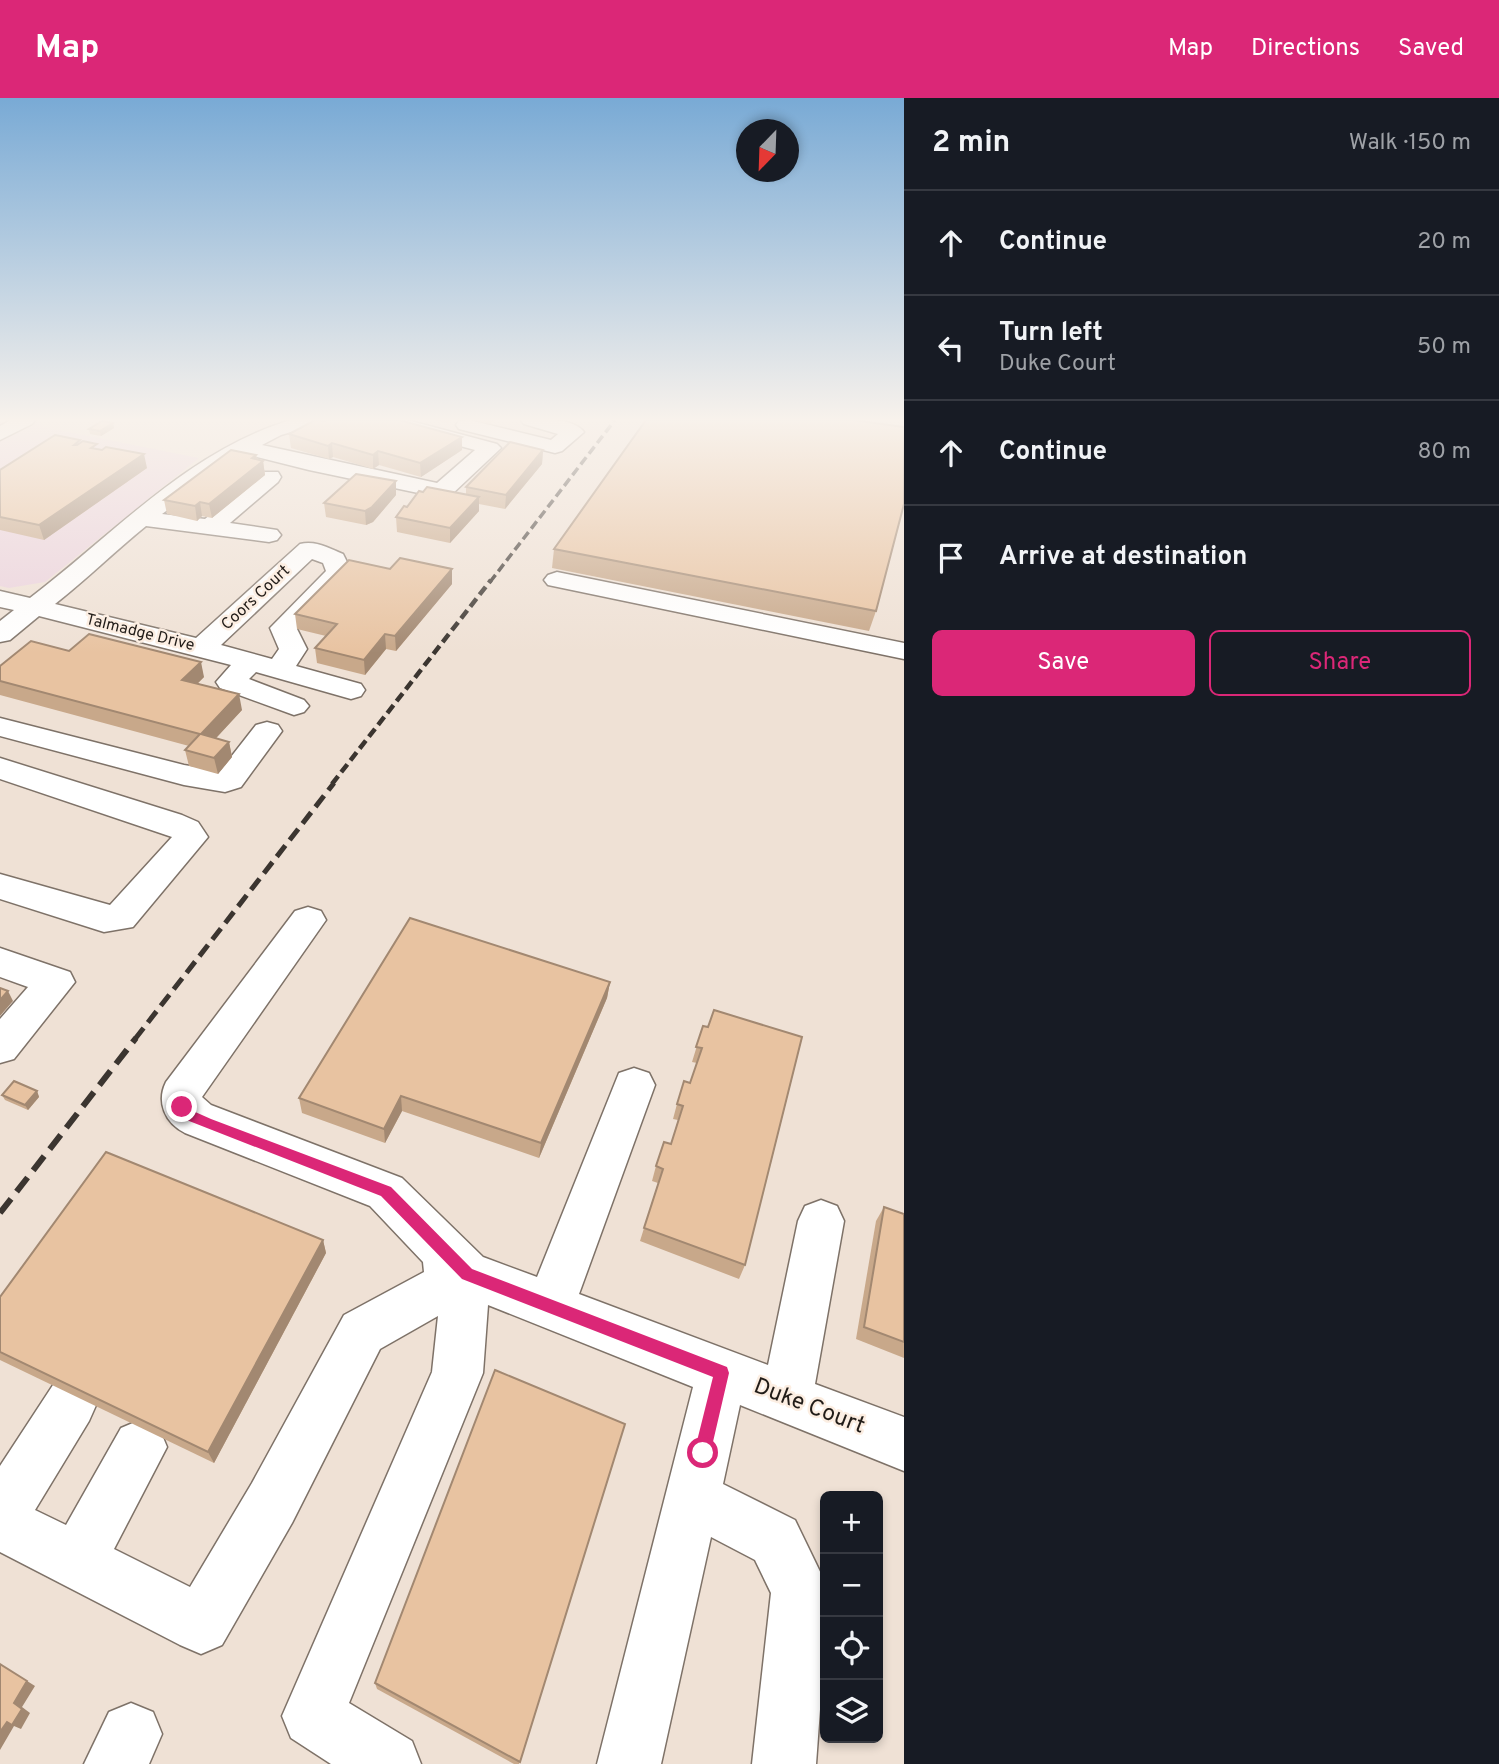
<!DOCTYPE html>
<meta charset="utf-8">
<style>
body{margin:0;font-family:Overpass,sans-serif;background:#242831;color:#f1f3f6}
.controls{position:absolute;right:21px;bottom:21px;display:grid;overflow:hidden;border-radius:10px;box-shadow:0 4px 10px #0003}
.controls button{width:63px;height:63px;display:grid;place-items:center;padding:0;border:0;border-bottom:2px solid #363941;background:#171b24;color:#f1f3f6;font:35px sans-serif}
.compass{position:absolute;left:736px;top:21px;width:63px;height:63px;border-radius:50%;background:#171b24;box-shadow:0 4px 10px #0003;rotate:203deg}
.stop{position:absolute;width:21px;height:21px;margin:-16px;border:5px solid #db2777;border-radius:50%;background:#fff}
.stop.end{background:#db2777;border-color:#fff;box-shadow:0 2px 7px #0008}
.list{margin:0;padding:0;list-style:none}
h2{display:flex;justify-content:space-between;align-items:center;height:91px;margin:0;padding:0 28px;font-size:30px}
h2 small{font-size:23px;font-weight:400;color:#9ea1a6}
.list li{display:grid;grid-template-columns:46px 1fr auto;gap:21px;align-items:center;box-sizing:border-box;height:105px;padding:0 28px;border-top:2px solid #363941}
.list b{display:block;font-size:26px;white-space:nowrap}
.list p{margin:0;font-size:23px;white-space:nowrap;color:#9ea1a6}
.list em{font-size:23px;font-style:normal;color:#9ea1a6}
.actions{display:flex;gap:14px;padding:21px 28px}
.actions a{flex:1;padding:16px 0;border:2px solid #db2777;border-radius:10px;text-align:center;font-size:24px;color:#db2777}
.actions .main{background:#db2777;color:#fff}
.icon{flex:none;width:38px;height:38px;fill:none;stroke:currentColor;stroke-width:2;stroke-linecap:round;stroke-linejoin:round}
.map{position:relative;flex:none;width:904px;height:1666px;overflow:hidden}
header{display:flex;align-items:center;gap:42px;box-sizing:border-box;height:98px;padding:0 35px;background:#db2777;color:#fff}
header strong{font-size:33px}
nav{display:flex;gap:38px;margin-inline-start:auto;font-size:24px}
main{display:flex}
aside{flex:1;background:#171b24}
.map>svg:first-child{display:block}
.commercial{fill:#ebd2dd}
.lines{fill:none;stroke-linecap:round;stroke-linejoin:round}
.minor-casing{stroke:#7e7268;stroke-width:3}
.minor{fill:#fff;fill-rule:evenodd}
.rail-far3{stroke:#3b3530;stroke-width:3.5;stroke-dasharray:9 4.5;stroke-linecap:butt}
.rail-far2{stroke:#3b3530;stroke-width:4.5;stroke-dasharray:10 5;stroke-linecap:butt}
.rail-far1{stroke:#3b3530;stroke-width:5;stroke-dasharray:14 7;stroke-linecap:butt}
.rail{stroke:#3b3530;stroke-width:6;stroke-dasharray:18 9;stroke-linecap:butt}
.wall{fill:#c8a88a}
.shaded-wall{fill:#a28871}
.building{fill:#e8c3a1;stroke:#a28871;stroke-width:2}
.route{fill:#db2777}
.labels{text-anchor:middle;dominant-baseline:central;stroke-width:5;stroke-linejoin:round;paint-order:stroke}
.far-street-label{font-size:16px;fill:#211c18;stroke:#fceee2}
.near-street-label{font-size:23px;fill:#211c18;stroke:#fceee2}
</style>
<header>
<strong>Map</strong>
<nav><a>Map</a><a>Directions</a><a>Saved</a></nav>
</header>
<main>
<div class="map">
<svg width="904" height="1666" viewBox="0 0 904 1666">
<rect width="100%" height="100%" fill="#efe1d5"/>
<!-- commercial -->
<polygon class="commercial" points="0,322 45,322 39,325 43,329 199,360 45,484 9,490 0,488"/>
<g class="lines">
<!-- minor casing -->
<g class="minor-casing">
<g id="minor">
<polygon points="11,322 35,322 32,326 0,342 0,328"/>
<path d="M291,322H321L318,326L281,337L262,347L437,385L475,352L379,326L376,322H407L497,346L501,350L450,398L442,400L309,372L245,356L162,416L205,421L262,374H278L281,379L278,384L230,425L277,432L281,437L277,442L269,444L146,428C115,453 87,481 55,506L196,540L300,446C315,442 329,450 343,456L352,474L297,531L307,551L296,568L361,586L365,592L361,598L351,601L256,574L249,581L304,602L309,608L304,614L294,617L220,590L216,584L231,567L39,518L10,542L0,544V523L14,512L0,509V493L30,500C113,437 189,352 291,322ZM312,461L323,465L326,473L270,530L279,551L272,561L221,547Z"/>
<path d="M469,322L551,342L558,336L524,326L521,322C539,321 572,319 584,334L562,353L555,355L459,331L456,327L459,323Z"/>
<polygon points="557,474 904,545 904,561 548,487 544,482 548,477"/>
<polygon points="0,620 184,667 220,673 256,627 267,624 278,627 282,633 241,689 225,694 184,687 0,638"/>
<polygon points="0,660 182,717 198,724 208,739 133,829 104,834 0,801 0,776 110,807 172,739 0,681"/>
<path d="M308,809L321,813L326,822L202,999L211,1007L402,1080L483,1159L537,1179L619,975L634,970L649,975L655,987L579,1196L768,1267L798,1123L805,1108L821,1102L837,1108L844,1123L815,1286L904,1319V1373L740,1307L723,1386L795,1422L825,1484V1543L816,1666H752L771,1495L755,1462L711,1439L661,1666H597L693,1289L488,1207L483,1275L349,1605L412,1643L421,1666H331L291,1640L282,1618L432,1274L438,1218L380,1251L292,1425L222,1547L201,1556L180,1547L0,1454V1368L53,1287L71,1279L89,1287L97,1305L89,1323L35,1412L66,1427L121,1330L140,1322L159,1330L167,1349L114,1451L190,1489L252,1385L344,1217L424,1174L423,1164L370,1108L185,1035C165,1025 156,1004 166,984L295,813Z"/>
<polygon points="0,850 70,874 75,884 14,961 0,965 0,921 28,889 0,879"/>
<polygon points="131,1605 153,1614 162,1636 149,1666 84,1666 109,1614"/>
</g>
</g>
<!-- minor -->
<use href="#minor" class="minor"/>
<!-- rail-far3 -->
<polyline class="rail-far3" points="490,484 615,322"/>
<!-- rail-far2 -->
<polyline class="rail-far2" points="332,686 491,482"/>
<!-- rail-far1 -->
<polyline class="rail-far1" points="135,941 334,685"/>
<!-- rail -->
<polyline class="rail" points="0,1115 136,940"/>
</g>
<!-- wall -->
<g class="wall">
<polygon points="434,322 452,322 447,325"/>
<polygon points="472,322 496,322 489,326"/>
<polygon points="113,325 114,330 101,338 90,336 89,331"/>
<polygon points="289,336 462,352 421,379 379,367 373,371 333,359 329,361 291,350"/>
<polygon points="81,345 147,370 44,442 0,432 0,372"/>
<polygon points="543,352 542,366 505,411 479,406 479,413 450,445 397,434 396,419 407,409 466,397 466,389"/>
<polygon points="256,357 257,361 263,363 265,377 212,420 202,418 197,423 167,416 164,402"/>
<polygon points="396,397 373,424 366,427 326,419 324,405"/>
<polygon points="554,451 876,513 869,533 552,470"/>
<polygon points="452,486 396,553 386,551 365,577 317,565 315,550 326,538 297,531 295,516"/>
<polygon points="69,553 204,579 198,585 242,612 216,640 229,644 232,659 218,676 189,668 185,652 189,648 0,597 0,583"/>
<polygon points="610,884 607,900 539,1060 402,1013 385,1045 302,1015 299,1000"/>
<polygon points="703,928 745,1167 739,1181 640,1143 658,1085 652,1083 656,1068 671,1046 678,1022 673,1021 677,1006 690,985 697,965 692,964"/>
<polygon points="37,993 39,999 28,1012 5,1002 2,997"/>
<polygon points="884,1109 904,1116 904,1260 856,1241 876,1123"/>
<polygon points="323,1142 326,1155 214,1365 0,1262 0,1199"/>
<polygon points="625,1326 519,1666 514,1666 377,1591 375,1585"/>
</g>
<!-- shaded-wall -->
<g class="shaded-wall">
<polygon points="113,325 114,330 101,338 100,333"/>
<polygon points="462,339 462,352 421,379 420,365"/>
<polygon points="332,345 333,359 329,361 328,348"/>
<polygon points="543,352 542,366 505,411 506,397"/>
<polygon points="378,353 379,367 373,371 373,357"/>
<polygon points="144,356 147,370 44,442 39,427"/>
<polygon points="256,357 258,367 263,363 265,377 212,420 209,406"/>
<polygon points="396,383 396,397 373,424 366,427 365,413"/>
<polygon points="479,399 479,413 450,445 450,430"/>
<polygon points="200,404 202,418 197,423 195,408"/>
<polygon points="452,471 452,486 396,553 395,538"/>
<polygon points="385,536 386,551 365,577 364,562"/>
<polygon points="201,564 204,579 186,597 182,582"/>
<polygon points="239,596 242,612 205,652 201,636"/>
<polygon points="229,644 232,659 218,676 214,660"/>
<polygon points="610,884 607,900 539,1060 541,1045"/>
<polygon points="8,893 13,903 0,918 0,902"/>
<polygon points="37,993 39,999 28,1012 25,1007"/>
<polygon points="401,998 402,1013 385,1045 384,1031"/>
<polygon points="323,1142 326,1155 214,1365 208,1354"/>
<polygon points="0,1566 35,1588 22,1609 30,1615 21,1631 14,1628 0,1652 0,1634 14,1605"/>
</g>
<!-- building -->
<g class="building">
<polygon points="315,322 324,323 327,322 399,322 462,339 420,365 378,353 373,357 332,345 328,348 289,336"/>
<polygon points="646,322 853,322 904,329 904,406 876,513 554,451"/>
<polygon points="102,323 113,325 100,333 89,331"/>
<polygon points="55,337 80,342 74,347 77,347 83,343 97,346 91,350 102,352 106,349 144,356 39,427 0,419 0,372"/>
<polygon points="510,344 543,352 506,397 466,389"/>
<polygon points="231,352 256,357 252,360 263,363 209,406 200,404 195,408 164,402"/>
<polygon points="356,376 396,383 372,409 365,413 324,405"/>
<polygon points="427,389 479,399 450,430 396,419 404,408 407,409 419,393 423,394"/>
<polygon points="400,460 452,471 395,538 385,536 364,562 315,550 337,526 295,516 349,462 390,471"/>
<polygon points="89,536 201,564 182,582 239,596 201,636 229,644 214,660 185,652 200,636 0,583 0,568 31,543 69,553"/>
<polygon points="410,820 610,884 541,1045 401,998 384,1031 299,1000"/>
<polygon points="0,890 8,893 0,902"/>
<polygon points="714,912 802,939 745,1167 644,1130 663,1071 656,1068 664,1044 671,1046 683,1008 677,1006 684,983 690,985 702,950 696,949 703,928 708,929"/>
<polygon points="14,983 37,993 25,1007 2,997"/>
<polygon points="106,1054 323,1142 208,1354 0,1254 0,1199"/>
<polygon points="884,1109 904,1116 904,1244 864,1229"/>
<polygon points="495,1272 625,1326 520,1664 375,1585"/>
<polygon points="0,1566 27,1583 14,1605 22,1611 12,1627 7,1624 0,1634"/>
</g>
<!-- sky -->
<linearGradient id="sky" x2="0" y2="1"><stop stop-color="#79aad5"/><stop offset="0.58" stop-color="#f8f2ec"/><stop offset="1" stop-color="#f8f2ec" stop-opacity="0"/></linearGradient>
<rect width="904" height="555" fill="url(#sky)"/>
<!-- route -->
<polygon class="route" points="182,1003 193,1013 211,1021 391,1089 472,1171 727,1269 729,1275 709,1361 703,1363 697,1361 694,1355 713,1279 462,1181 381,1098 184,1021 175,1009"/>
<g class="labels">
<!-- far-street labels -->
<g class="far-street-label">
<text transform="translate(256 500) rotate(-43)">Coors Court</text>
<text transform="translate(140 535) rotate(14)">Talmadge Drive</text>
</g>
<!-- near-street labels -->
<g class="near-street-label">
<text transform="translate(809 1309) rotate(21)">Duke Court</text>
</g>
</g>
</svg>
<div class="controls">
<button>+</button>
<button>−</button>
<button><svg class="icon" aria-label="locate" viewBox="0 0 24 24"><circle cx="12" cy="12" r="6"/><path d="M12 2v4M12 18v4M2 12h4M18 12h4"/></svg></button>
<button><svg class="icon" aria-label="layers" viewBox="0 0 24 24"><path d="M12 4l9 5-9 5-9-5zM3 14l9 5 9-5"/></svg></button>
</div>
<svg class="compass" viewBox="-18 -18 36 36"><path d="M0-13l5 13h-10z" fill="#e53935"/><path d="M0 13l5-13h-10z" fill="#9ea1a6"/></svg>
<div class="stop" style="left:703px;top:1355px"></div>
<div class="stop end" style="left:182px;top:1009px"></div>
</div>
<aside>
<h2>2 min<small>Walk · 150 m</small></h2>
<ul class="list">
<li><svg class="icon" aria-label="ahead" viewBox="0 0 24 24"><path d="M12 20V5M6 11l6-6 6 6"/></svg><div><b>Continue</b></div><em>20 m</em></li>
<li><svg class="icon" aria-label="left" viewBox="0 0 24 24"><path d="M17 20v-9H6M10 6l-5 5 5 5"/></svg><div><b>Turn left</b><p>Duke Court</p></div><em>50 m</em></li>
<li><svg class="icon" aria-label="ahead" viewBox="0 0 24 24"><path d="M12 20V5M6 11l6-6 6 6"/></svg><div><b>Continue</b></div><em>80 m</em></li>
<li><svg class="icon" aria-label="arrive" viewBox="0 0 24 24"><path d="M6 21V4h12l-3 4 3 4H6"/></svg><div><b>Arrive at destination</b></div></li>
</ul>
<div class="actions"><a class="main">Save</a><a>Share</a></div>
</aside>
</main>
